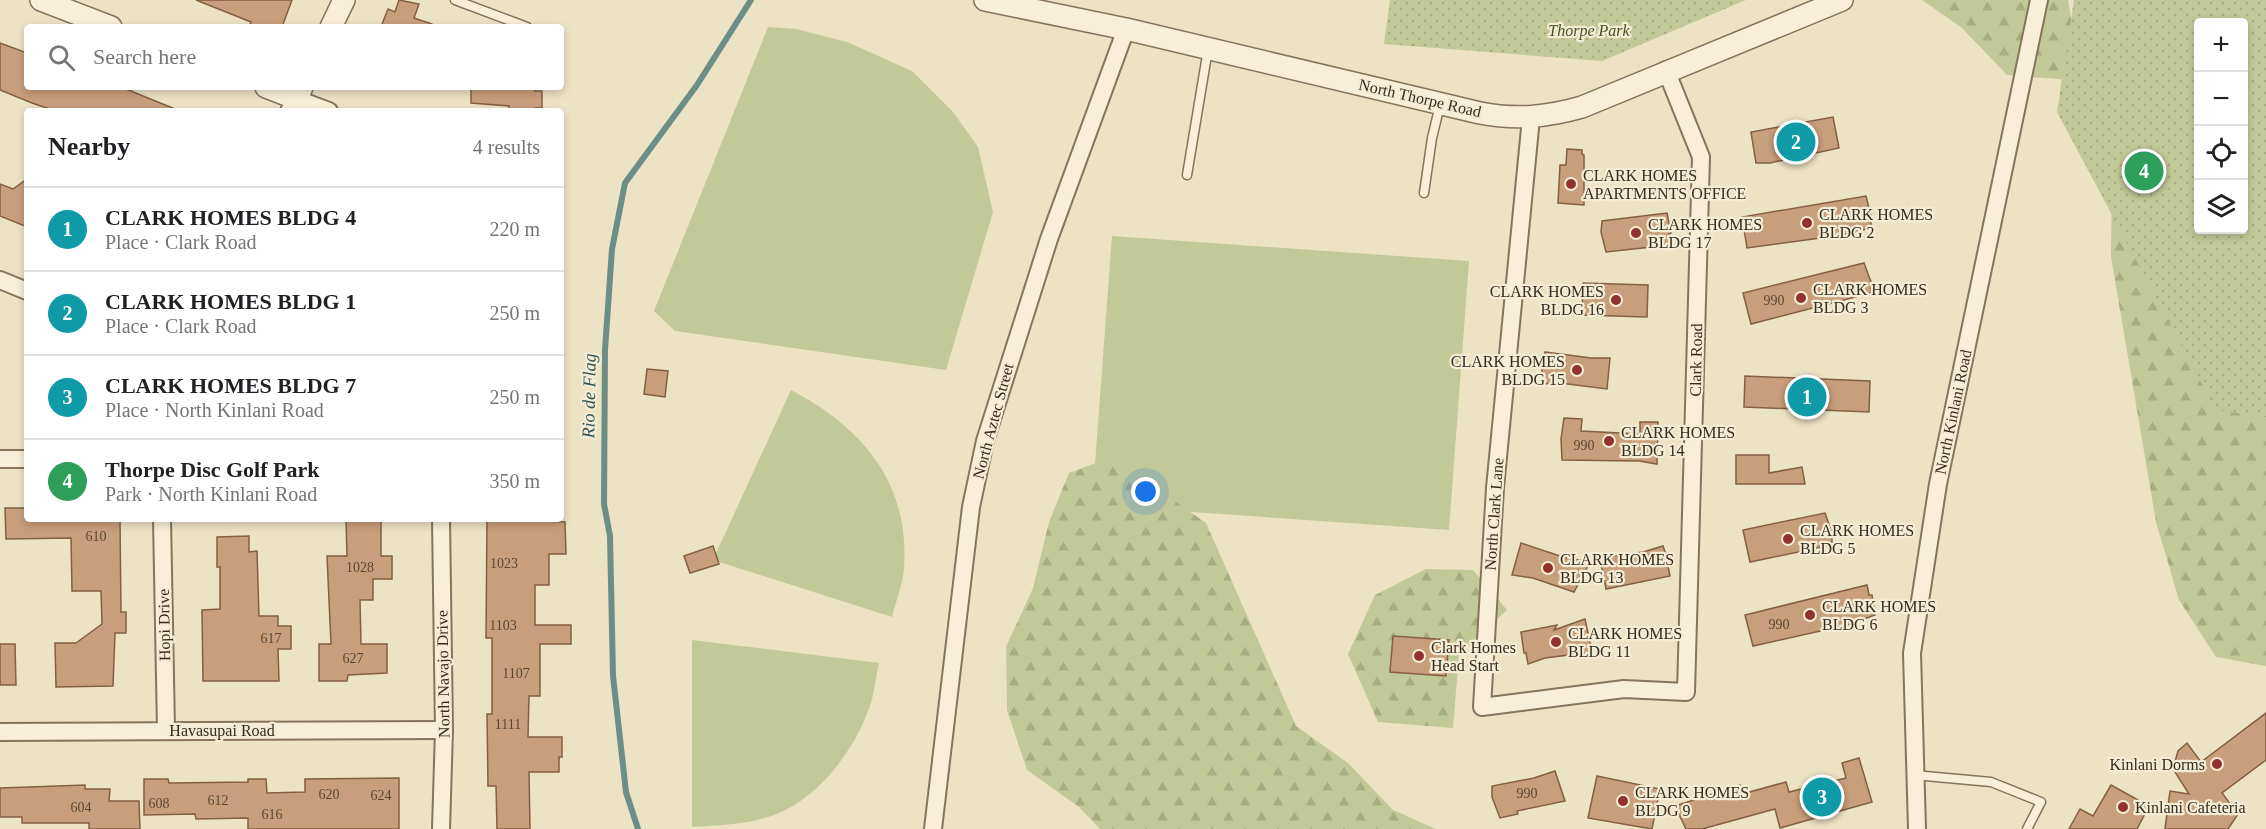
<!DOCTYPE html>
<meta charset="utf-8">
<style>
body{margin:0;font-family:"Times New Roman",serif;background:#f6f6f6;color:#202124}
.controls{position:absolute;right:18px;top:18px;display:grid;overflow:hidden;border-radius:6px;box-shadow:0 3px 9px #0003}
.controls button{width:54px;height:54px;display:grid;place-items:center;padding:0;border:0;border-bottom:2px solid #e0e0e0;background:#fff;color:#202124;font:30px sans-serif}
.you{position:absolute;left:1146px;top:492px;width:21px;height:21px;margin:-15px;border:4px solid #fff;border-radius:50%;background:#1a73e8;box-shadow:0 0 0 9px #1a73e833}
.badge{display:grid;place-items:center;width:39px;height:39px;border-radius:50%;background:#92322f;color:#fff;font-size:20px;font-weight:700}
.pin{position:absolute;translate:-50% -50%;border:3px solid #fff;box-shadow:0 2px 6px #0006}
.list{margin:0;padding:0;list-style:none}
h2{display:flex;justify-content:space-between;align-items:center;height:78px;margin:0;padding:0 24px;font-size:26px}
h2 small{font-size:20px;font-weight:400;color:#757577}
.list li{display:grid;grid-template-columns:39px 1fr auto;gap:18px;align-items:center;box-sizing:border-box;height:84px;padding:0 24px;border-top:2px solid #e0e0e0}
.list b{display:block;font-size:22px;white-space:nowrap}
.list p{margin:0;font-size:20px;white-space:nowrap;color:#757577}
.list em{font-size:20px;font-style:normal;color:#757577}
.icon{flex:none;width:33px;height:33px;fill:none;stroke:currentColor;stroke-width:2;stroke-linecap:round;stroke-linejoin:round}
.map{position:relative;flex:none;width:2266px;height:829px;overflow:hidden}
.search{position:absolute;background:#fff;box-shadow:0 3px 9px #0003;left:24px;top:24px;width:540px;height:66px;display:flex;align-items:center;gap:15px;box-sizing:border-box;padding:0 21px;border-radius:6px;color:#757577;font-size:22px}
.panel{position:absolute;background:#fff;box-shadow:0 3px 9px #0003;left:24px;top:108px;width:540px;height:414px;border-radius:6px}
.map>svg:first-child{display:block}
.grass{fill:#c2c999}
.forest{fill:url(#forest-firs);fill-rule:evenodd}
.park{fill:url(#park-dots);fill-rule:evenodd}
.lines{fill:none;stroke-linecap:round;stroke-linejoin:round}
.stream{stroke:#6d8d87;stroke-width:6}
.building{fill:#c89f7c;stroke:#845f43;stroke-width:1.5}
.service-casing{stroke:#86745c;stroke-width:11}
.minor-casing{stroke:#86745c;stroke-width:20}
.tertiary-casing{stroke:#86745c;stroke-width:24}
.service{stroke:#f7efd7;stroke-width:8}
.minor{stroke:#f7efd7;stroke-width:16}
.tertiary{stroke:#f7efd7;stroke-width:21}
.poi-dot{fill:#92322f;stroke:#f4ecd4;stroke-width:2}
.labels{text-anchor:middle;dominant-baseline:central;stroke-width:4.5;stroke-linejoin:round;paint-order:stroke}
.number-label{font-size:14px;fill:#5a4836}
.park-label{font-size:16px;font-style:italic;fill:#455226;stroke:#f4ecd4}
.street-label{font-size:16px;fill:#362b1f;stroke:#f4ecd4}
.poi-label{font-size:16px;fill:#362b1f;stroke:#f4ecd4;text-anchor:start}
.water-label{font-size:18px;font-style:italic;fill:#2f5555;stroke:#f4ecd4}
</style>
<div class="map">
<svg width="2266" height="829" viewBox="0 0 2266 829">
<defs>
<pattern id="forest-firs" width="22" height="20" patternUnits="userSpaceOnUse" patternTransform="scale(1.5)"><rect width="22" height="20" fill="#c2c999"/><path d="M5 1l3.5 6h-7zM16 11l3.5 6h-7z" fill="#a7ad83"/></pattern>
<pattern id="park-dots" width="8" height="8" patternUnits="userSpaceOnUse" patternTransform="scale(1.5)"><rect width="8" height="8" fill="#c2c999"/><path d="M2 2h.1M6 6h.1" fill="none" stroke="#a7ad83" stroke-width="1.8" stroke-linecap="round"/></pattern>
</defs>
<rect width="100%" height="100%" fill="#ece2c4"/>
<!-- grass -->
<g class="grass">
<polygon points="768,27 796,29 847,42 912,71 953,112 978,147 993,212 946,370 675,331 654,311"/>
<polygon points="1112,236 1469,261 1449,530 1092,505"/>
<path d="M791,390C863,428 910,483 904,568C903,584 896,601 892,617L713,560Z"/>
<path d="M692,640L879,663C876,675 875,688 872,699C859,745 820,798 774,815C747,825 720,825 692,827Z"/>
</g>
<!-- forest -->
<g class="forest">
<polygon points="1922,0 2068,0 2082,81 2007,75 1962,28"/>
<path d="M2143,0H2266V666L2216,657L2179,600L2156,522L2111,257L2113,103ZM2198,22H2244V230H2198Z"/>
<polygon points="1112,457 1206,523 1296,726 1348,763 1393,810 1436,829 1100,829 1079,807 1027,770 1007,710 1006,647 1033,588 1049,522 1069,473"/>
<polygon points="1426,569 1473,570 1507,610 1459,654 1453,728 1378,722 1348,654 1375,595"/>
</g>
<!-- park -->
<g class="park">
<polygon points="1390,0 1746,0 1602,61 1384,44"/>
<path d="M2074,0H2266V417L2216,410L2057,112ZM2198,22H2244V230H2198Z"/>
</g>
<g class="lines">
<!-- stream -->
<polyline class="stream" points="638,829 626,792 613,676 610,536 604,504 605,350 612,249 625,183 697,85 751,0"/>
</g>
<!-- building -->
<g class="building">
<polygon points="196,0 292,0 282,27 249,27 251,22"/>
<polygon points="399,0 419,4 414,18 432,24 432,27 381,27 388,9 395,12"/>
<polygon points="0,43 27,53 27,87 121,87 180,111 55,111 32,103 0,90"/>
<polygon points="471,87 535,87 535,91 542,91 542,108 535,108 535,111 509,111 509,106 471,103"/>
<polygon points="1833,117 1839,148 1770,163 1756,163 1751,132"/>
<polygon points="1567,149 1582,150 1582,154 1584,155 1584,205 1558,203 1560,165 1566,165"/>
<polygon points="27,179 27,227 0,216 0,184 13,189"/>
<polygon points="1866,196 1871,216 1871,228 1843,235 1747,248 1742,217"/>
<polygon points="1667,213 1671,233 1669,234 1670,245 1606,252 1601,232 1602,221"/>
<polygon points="1864,263 1871,282 1871,293 1751,324 1743,293"/>
<polygon points="1583,283 1648,285 1647,317 1582,315"/>
<polygon points="1545,352 1591,358 1610,358 1607,389 1560,383 1542,384 1542,362"/>
<polygon points="647,369 668,371 665,397 644,394"/>
<polygon points="1745,376 1870,381 1869,412 1744,407"/>
<polygon points="1564,418 1582,419 1581,431 1640,434 1640,422 1658,422 1657,464 1639,461 1562,460 1561,439"/>
<polygon points="1736,455 1769,455 1769,473 1802,467 1805,484 1736,484"/>
<polygon points="5,508 27,508 27,519 120,519 121,612 126,612 126,633 115,633 113,686 56,687 55,643 76,643 102,624 101,591 72,591 71,538 6,539"/>
<polygon points="1825,513 1832,533 1832,545 1750,562 1743,530"/>
<polygon points="346,519 381,519 381,556 392,556 392,579 373,579 373,600 360,600 361,644 387,644 387,673 348,675 347,681 319,681 319,644 331,644 327,556 347,556"/>
<polygon points="487,519 565,522 566,554 549,554 549,585 535,585 535,625 571,625 571,644 540,644 540,696 529,696 528,737 562,737 562,757 559,757 559,772 529,772 530,829 497,829 496,786 488,786 487,714 492,714 492,638 486,638"/>
<polygon points="249,536 249,552 257,551 259,616 278,616 278,626 291,626 291,649 278,649 279,681 203,681 202,610 220,609 220,567 217,567 217,537"/>
<polygon points="1521,543 1563,557 1590,562 1574,592 1533,578 1512,575"/>
<polygon points="713,546 719,564 690,573 684,556"/>
<polygon points="1663,546 1670,566 1668,566 1670,576 1606,589 1600,558 1643,552"/>
<polygon points="1867,585 1869,595 1872,595 1875,615 1847,625 1753,646 1745,615"/>
<polygon points="1585,619 1592,652 1545,658 1528,664 1526,653 1524,653 1521,632 1557,625 1554,630"/>
<polygon points="1393,636 1449,640 1446,676 1390,672"/>
<polygon points="0,644 15,644 16,685 0,685"/>
<polygon points="2266,713 2266,760 2222,793 2238,814 2228,829 2165,829 2170,791 2189,794 2173,769 2178,751 2187,743 2201,762"/>
<polygon points="1859,758 1872,802 1780,828 1775,809 1702,829 1686,829 1675,806 1740,785 1742,794 1786,782 1789,792 1846,778 1842,763"/>
<polygon points="1555,771 1565,801 1517,811 1518,814 1500,818 1492,797 1492,786 1534,778"/>
<polygon points="1597,776 1660,789 1652,829 1588,818"/>
<polygon points="399,778 399,829 248,829 248,818 196,819 195,814 144,815 144,779 168,779 169,783 248,782 248,779 266,779 267,793 305,792 305,779"/>
<polygon points="85,785 85,789 110,789 109,801 139,801 140,829 89,829 89,823 22,823 22,817 0,817 0,788"/>
<polygon points="2111,785 2149,806 2137,829 2069,829 2080,809 2093,816"/>
</g>
<g class="lines">
<!-- service casing -->
<g class="service-casing">
<g id="service">
<polyline points="455,0 527,27"/>
<polyline points="1187,175 1208,49"/>
<polyline points="1424,193 1432,138 1440,105"/>
<polyline points="1914,775 1991,782 2041,802 2027,829"/>
</g>
</g>
<!-- minor casing -->
<g class="minor-casing">
<g id="minor">
<polyline points="289,111 297,99 329,111"/>
<polyline points="1531,118 1495,488 1482,707 1624,689 1686,692 1701,157 1666,70"/>
<polyline points="0,280 27,291"/>
<polyline points="0,459 27,459"/>
<polyline points="162,519 166,730"/>
<polyline points="441,519 444,730 441,829"/>
<polyline points="0,732 444,730"/>
<polyline points="933,829 971,507 985,441 1049,239 1126,29"/>
<polyline points="1917,829 1912,653 1938,484 2039,0"/>
</g>
</g>
<!-- tertiary casing -->
<g class="tertiary-casing">
<g id="tertiary">
<polyline points="41,0 111,27"/>
<path d="M985,0L1126,29L1480,113C1516,120 1547,117 1582,107L1842,0"/>
<polyline points="331,27 344,0"/>
<polyline points="266,87 297,99 302,87"/>
</g>
</g>
<!-- service -->
<use href="#service" class="service"/>
<!-- minor -->
<use href="#minor" class="minor"/>
<!-- tertiary -->
<use href="#tertiary" class="tertiary"/>
</g>
<!-- markers -->
<g class="poi-dot">
<circle cx="1571" cy="184" r="6"/>
<circle cx="1807" cy="223" r="6"/>
<circle cx="1636" cy="233" r="6"/>
<circle cx="1801" cy="298" r="6"/>
<circle cx="1616" cy="300" r="6"/>
<circle cx="1577" cy="370" r="6"/>
<circle cx="1609" cy="441" r="6"/>
<circle cx="1788" cy="539" r="6"/>
<circle cx="1548" cy="568" r="6"/>
<circle cx="1810" cy="615" r="6"/>
<circle cx="1556" cy="642" r="6"/>
<circle cx="1419" cy="656" r="6"/>
<circle cx="2217" cy="764" r="6"/>
<circle cx="1623" cy="801" r="6"/>
<circle cx="2123" cy="807" r="6"/>
</g>
<g class="labels">
<!-- number labels -->
<g class="number-label">
<text x="1774" y="300">990</text>
<text x="1584" y="445">990</text>
<text x="96" y="536">610</text>
<text x="504" y="563">1023</text>
<text x="360" y="567">1028</text>
<text x="1779" y="624">990</text>
<text x="503" y="625">1103</text>
<text x="271" y="638">617</text>
<text x="353" y="658">627</text>
<text x="516" y="673">1107</text>
<text x="508" y="724">1111</text>
<text x="1527" y="793">990</text>
<text x="329" y="794">620</text>
<text x="381" y="795">624</text>
<text x="218" y="800">612</text>
<text x="159" y="803">608</text>
<text x="81" y="807">604</text>
<text x="272" y="814">616</text>
</g>
<!-- park labels -->
<g class="park-label">
<text x="1589" y="30">Thorpe Park</text>
</g>
<!-- street labels -->
<g class="street-label">
<text transform="translate(1420 98) rotate(13)">North Thorpe Road</text>
<text transform="translate(1696 360) rotate(-89)">Clark Road</text>
<text transform="translate(1953 412) rotate(-78)">North Kinlani Road</text>
<text transform="translate(993 421) rotate(-75)">North Aztec Street</text>
<text transform="translate(1494 514) rotate(-86)">North Clark Lane</text>
<text transform="translate(164 625) rotate(-91)">Hopi Drive</text>
<text transform="translate(443 674) rotate(-91)">North Navajo Drive</text>
<text x="222" y="730">Havasupai Road</text>
</g>
<!-- poi labels -->
<g class="poi-label">
<text x="1583" y="175">CLARK HOMES<tspan x="1583" dy="18">APARTMENTS OFFICE</tspan></text>
<text x="1819" y="214">CLARK HOMES<tspan x="1819" dy="18">BLDG 2</tspan></text>
<text x="1648" y="224">CLARK HOMES<tspan x="1648" dy="18">BLDG 17</tspan></text>
<text x="1813" y="289">CLARK HOMES<tspan x="1813" dy="18">BLDG 3</tspan></text>
<text x="1604" y="291" text-anchor="end">CLARK HOMES<tspan x="1604" dy="18">BLDG 16</tspan></text>
<text x="1565" y="361" text-anchor="end">CLARK HOMES<tspan x="1565" dy="18">BLDG 15</tspan></text>
<text x="1621" y="432">CLARK HOMES<tspan x="1621" dy="18">BLDG 14</tspan></text>
<text x="1800" y="530">CLARK HOMES<tspan x="1800" dy="18">BLDG 5</tspan></text>
<text x="1560" y="559">CLARK HOMES<tspan x="1560" dy="18">BLDG 13</tspan></text>
<text x="1822" y="606">CLARK HOMES<tspan x="1822" dy="18">BLDG 6</tspan></text>
<text x="1568" y="633">CLARK HOMES<tspan x="1568" dy="18">BLDG 11</tspan></text>
<text x="1431" y="647">Clark Homes<tspan x="1431" dy="18">Head Start</tspan></text>
<text x="2205" y="764" text-anchor="end">Kinlani Dorms</text>
<text x="1635" y="792">CLARK HOMES<tspan x="1635" dy="18">BLDG 9</tspan></text>
<text x="2135" y="807">Kinlani Cafeteria</text>
</g>
<!-- water labels -->
<g class="water-label">
<text transform="translate(589 396) rotate(-89)">Rio de Flag</text>
</g>
</g>
</svg>
<div class="controls">
<button>+</button>
<button>−</button>
<button><svg class="icon" aria-label="locate" viewBox="0 0 24 24"><circle cx="12" cy="12" r="6"/><path d="M12 2v4M12 18v4M2 12h4M18 12h4"/></svg></button>
<button><svg class="icon" aria-label="layers" viewBox="0 0 24 24"><path d="M12 4l9 5-9 5-9-5zM3 14l9 5 9-5"/></svg></button>
</div>
<div class="you"></div>
<div class="pin badge" style="left:1807px;top:397px;background:#0f9aa8">1</div>
<div class="pin badge" style="left:1796px;top:142px;background:#0f9aa8">2</div>
<div class="pin badge" style="left:1822px;top:797px;background:#0f9aa8">3</div>
<div class="pin badge" style="left:2144px;top:171px;background:#2e9e5b">4</div>
<div class="search"><svg class="icon" aria-label="search" viewBox="0 0 24 24"><circle cx="10" cy="10" r="6"/><path d="M15 15l6 6"/></svg>Search here</div>
<section class="panel">
<h2>Nearby<small>4 results</small></h2>
<ul class="list">
<li><span class="badge" style="background:#0f9aa8">1</span><div><b>CLARK HOMES BLDG 4</b><p>Place · Clark Road</p></div><em>220 m</em></li>
<li><span class="badge" style="background:#0f9aa8">2</span><div><b>CLARK HOMES BLDG 1</b><p>Place · Clark Road</p></div><em>250 m</em></li>
<li><span class="badge" style="background:#0f9aa8">3</span><div><b>CLARK HOMES BLDG 7</b><p>Place · North Kinlani Road</p></div><em>250 m</em></li>
<li><span class="badge" style="background:#2e9e5b">4</span><div><b>Thorpe Disc Golf Park</b><p>Park · North Kinlani Road</p></div><em>350 m</em></li>
</ul>
</section>
</div>
